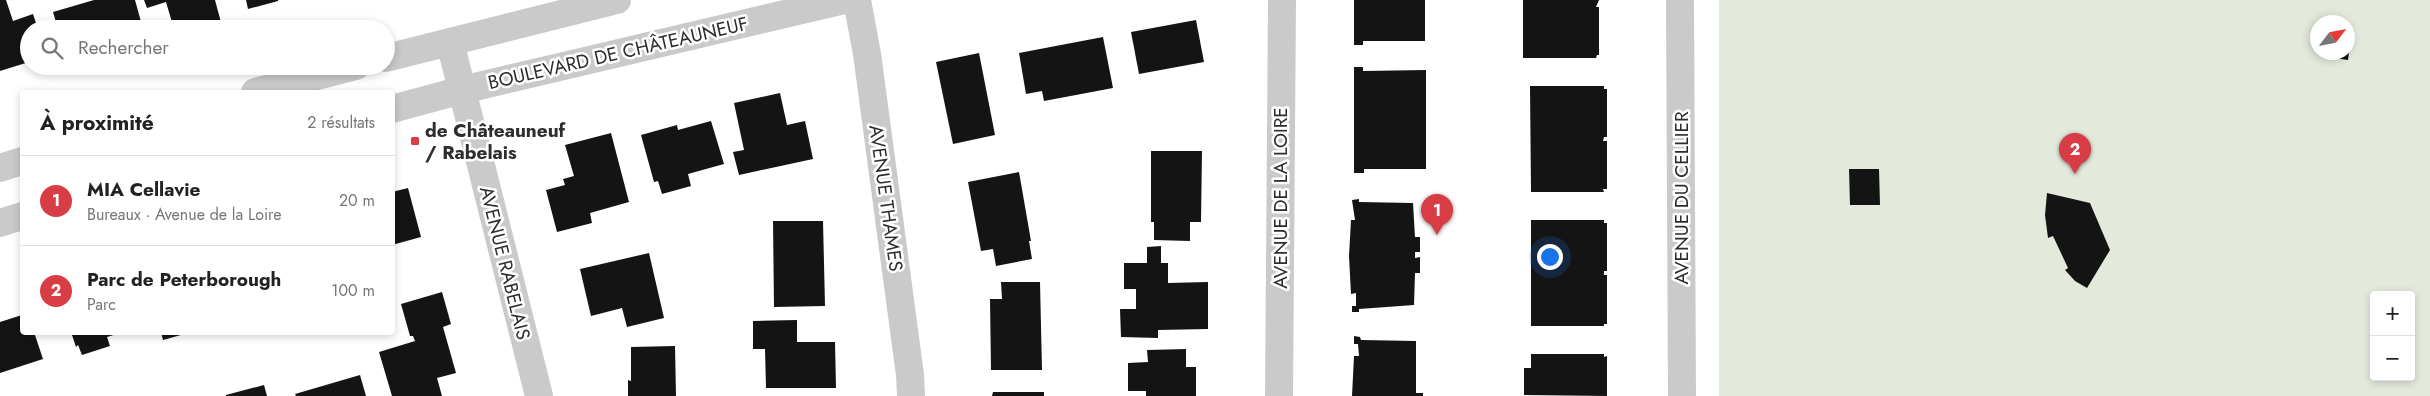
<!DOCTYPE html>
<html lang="fr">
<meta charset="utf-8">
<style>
body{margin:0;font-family:Jost,sans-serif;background:#f6f6f6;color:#222}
.controls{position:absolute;right:15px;bottom:15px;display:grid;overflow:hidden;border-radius:5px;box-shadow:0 2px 8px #0003}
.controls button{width:45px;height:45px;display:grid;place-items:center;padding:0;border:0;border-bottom:1px solid #e0e0e0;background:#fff;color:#222;font:25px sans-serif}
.compass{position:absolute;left:2310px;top:15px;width:45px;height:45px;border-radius:50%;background:#fff;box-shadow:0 2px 8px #0003;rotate:58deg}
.you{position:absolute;left:1549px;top:256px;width:18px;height:18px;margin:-12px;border:4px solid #fff;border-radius:50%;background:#1a73e8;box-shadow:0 0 0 8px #1a73e833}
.badge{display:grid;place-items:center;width:32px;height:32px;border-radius:50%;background:#d83c45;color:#fff;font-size:16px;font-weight:700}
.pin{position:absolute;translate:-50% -41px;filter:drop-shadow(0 1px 2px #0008)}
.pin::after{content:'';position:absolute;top:26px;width:18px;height:15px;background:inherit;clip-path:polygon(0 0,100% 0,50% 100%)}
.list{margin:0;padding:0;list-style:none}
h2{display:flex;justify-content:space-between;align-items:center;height:65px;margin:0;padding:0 20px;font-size:21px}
h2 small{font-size:16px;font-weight:400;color:#767676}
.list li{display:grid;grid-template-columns:32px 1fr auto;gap:15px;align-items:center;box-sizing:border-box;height:90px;padding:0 20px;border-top:1px solid #e0e0e0}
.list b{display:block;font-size:19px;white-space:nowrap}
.list p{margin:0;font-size:16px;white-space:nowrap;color:#767676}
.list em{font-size:16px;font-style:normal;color:#767676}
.icon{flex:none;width:28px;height:28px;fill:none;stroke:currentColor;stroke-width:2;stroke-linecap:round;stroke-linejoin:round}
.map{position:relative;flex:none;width:2430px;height:396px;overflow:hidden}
.search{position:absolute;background:#fff;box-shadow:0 2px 8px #0003;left:20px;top:20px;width:375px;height:55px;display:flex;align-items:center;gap:12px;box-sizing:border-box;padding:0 18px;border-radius:28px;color:#767676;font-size:19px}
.panel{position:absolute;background:#fff;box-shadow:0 2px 8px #0003;left:20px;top:90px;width:375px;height:245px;border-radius:5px}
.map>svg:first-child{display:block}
.green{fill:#e3eadc;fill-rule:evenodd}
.building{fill:#141414}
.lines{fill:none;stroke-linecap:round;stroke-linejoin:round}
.minor{stroke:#cacaca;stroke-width:28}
.tertiary{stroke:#cacaca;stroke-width:28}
.poi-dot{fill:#d83c45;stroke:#fff;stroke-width:2}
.labels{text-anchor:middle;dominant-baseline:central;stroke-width:5;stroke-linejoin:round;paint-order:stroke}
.street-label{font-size:19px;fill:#2d2d2d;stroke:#fff}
.poi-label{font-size:19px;font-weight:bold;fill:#2d2d2d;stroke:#fff;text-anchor:start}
</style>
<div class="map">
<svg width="2430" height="396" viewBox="0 0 2430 396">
<rect width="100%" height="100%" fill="#fff"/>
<!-- green -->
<path class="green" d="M1719,0H2430V396H1719ZM2318,22H2348V52H2318ZM2374,295H2411V377H2374Z"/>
<!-- building -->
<g class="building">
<polygon points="0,0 6,0 13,21 33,14 38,29 29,29 29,62 0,71"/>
<polygon points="94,0 135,0 143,29 58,29 53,12"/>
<polygon points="144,0 215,0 222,26 214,29 174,29 166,2 147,8"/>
<polygon points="246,0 278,0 278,1 248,9"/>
<polygon points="1354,0 1425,0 1425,41 1363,41 1363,45 1354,45"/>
<polygon points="1523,0 1599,0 1596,7 1599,7 1599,55 1597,55 1596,58 1523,58"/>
<polygon points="1196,20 1204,62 1139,74 1131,32"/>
<polygon points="1103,37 1113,88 1044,101 1042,91 1026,94 1019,53"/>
<polygon points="2348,44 2350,44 2348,60 2334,58 2335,52 2348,52"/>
<polygon points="979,53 995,135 953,144 936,62"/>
<polygon points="1354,67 1363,67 1363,71 1426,70 1426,169 1364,169 1364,173 1354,173"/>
<polygon points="1530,86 1604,86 1604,89 1607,89 1607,137 1604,137 1603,141 1607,141 1607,189 1603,189 1604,192 1531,192"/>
<polygon points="780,93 787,125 805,121 813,159 739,175 733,152 744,150 734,103"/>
<polygon points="711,121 724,164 688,174 691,186 662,194 658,181 654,182 641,135 677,125 678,130"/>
<polygon points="611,133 629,202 590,213 592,223 557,232 546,190 565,185 563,179 574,176 565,145"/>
<polygon points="1151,151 1202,151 1201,222 1190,222 1190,241 1154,240 1154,222 1151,222"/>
<polygon points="1849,169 1879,169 1880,205 1850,205"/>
<polygon points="1019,172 1031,241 1029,241 1032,259 996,266 993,249 981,251 968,182"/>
<polygon points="408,188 421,237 392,245 392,192"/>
<polygon points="2047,193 2090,203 2110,250 2087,288 2075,281 2065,270 2068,268 2053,236 2048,238 2045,215"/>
<polygon points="1359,199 1359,202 1413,203 1415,237 1420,237 1420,252 1415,252 1415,258 1420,257 1420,273 1415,273 1414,305 1359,309 1359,312 1352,312 1352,306 1356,306 1356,293 1351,294 1349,256 1351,220 1355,220 1352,200"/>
<polygon points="1531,220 1604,220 1604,223 1607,223 1607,271 1604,271 1604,275 1607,275 1607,324 1604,324 1604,326 1531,326"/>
<polygon points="773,221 823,221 825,306 774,307"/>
<polygon points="1161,246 1161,263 1168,263 1168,283 1208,282 1208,329 1158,330 1158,338 1121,337 1120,309 1136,309 1136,289 1124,289 1124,263 1147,263 1147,247"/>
<polygon points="649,253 664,318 627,327 622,308 591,316 580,269"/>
<polygon points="1001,282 1040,282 1042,370 991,370 990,299 1002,299"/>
<polygon points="442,292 451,324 443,327 456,373 437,378 442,396 392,396 379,352 415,341 413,336 410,336 401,304"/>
<polygon points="22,315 22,332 34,332 43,359 0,373 0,322"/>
<polygon points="797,320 797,342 835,342 836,388 766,388 765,349 753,349 753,321"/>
<polygon points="71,332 120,332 120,333 107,337 110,346 82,355 78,345 76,347"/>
<polygon points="161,332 188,332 188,333 163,340"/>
<polygon points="1354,336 1360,337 1361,340 1416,341 1416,393 1423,393 1423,396 1352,396 1354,356 1359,356 1358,344 1354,344"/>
<polygon points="675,346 676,396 628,396 628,380 631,381 631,347"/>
<polygon points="1186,349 1186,367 1196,367 1196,396 1146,396 1146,391 1128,391 1128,363 1148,362 1147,350"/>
<polygon points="1531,354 1604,354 1604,357 1607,356 1607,396 1524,395 1524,368 1531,368"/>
<polygon points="360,375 366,396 296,396 295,394"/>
<polygon points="264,385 267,396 226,396 226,395"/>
<polygon points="993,392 1044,392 1044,396 992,396"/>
</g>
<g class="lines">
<!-- minor -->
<g class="minor">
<polyline points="857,0 867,54 910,375 911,396"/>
<polyline points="1680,0 1682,396"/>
<polyline points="450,42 539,396"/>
<polyline points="1279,396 1282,0"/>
</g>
<!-- tertiary -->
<g class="tertiary">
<polyline points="386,58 617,0"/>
<polyline points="255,92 356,66"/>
<polyline points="392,109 462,90 844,0"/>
<polyline points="0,168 22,161"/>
<polyline points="0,223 22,216"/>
</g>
</g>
<!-- markers -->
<rect class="poi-dot" x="410" y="136" width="10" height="10" rx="2.5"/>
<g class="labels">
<!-- street labels -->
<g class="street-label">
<text transform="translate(618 53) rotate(-13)">BOULEVARD DE CHÂTEAUNEUF</text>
<text transform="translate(886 198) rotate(82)">AVENUE THAMES</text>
<text transform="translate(1280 198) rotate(-90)">AVENUE DE LA LOIRE</text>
<text transform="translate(1681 198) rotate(-90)">AVENUE DU CELLIER</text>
<text transform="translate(505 263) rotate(76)">AVENUE RABELAIS</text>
</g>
<!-- poi labels -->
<g class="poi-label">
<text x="425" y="130">de Châteauneuf<tspan x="425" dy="22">/ Rabelais</tspan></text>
</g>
</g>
</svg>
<div class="controls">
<button>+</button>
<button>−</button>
</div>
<svg class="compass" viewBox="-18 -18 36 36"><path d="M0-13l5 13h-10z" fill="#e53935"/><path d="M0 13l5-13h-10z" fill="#767676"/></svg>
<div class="you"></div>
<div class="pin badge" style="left:1437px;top:235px">1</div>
<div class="pin badge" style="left:2075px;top:174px">2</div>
<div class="search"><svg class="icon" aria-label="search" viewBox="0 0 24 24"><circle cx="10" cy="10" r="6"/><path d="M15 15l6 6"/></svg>Rechercher</div>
<section class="panel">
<h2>À proximité<small>2 résultats</small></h2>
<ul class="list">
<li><span class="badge">1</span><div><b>MIA Cellavie</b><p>Bureaux · Avenue de la Loire</p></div><em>20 m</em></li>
<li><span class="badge">2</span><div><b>Parc de Peterborough</b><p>Parc</p></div><em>100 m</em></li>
</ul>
</section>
</div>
